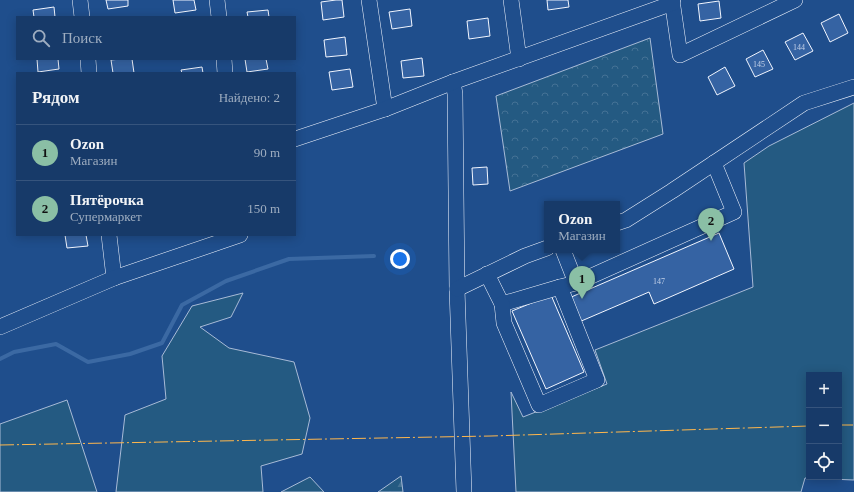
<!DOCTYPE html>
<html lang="ru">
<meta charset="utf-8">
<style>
body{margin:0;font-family:"Times New Roman",serif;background:#244571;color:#f1f3f6}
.controls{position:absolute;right:12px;bottom:12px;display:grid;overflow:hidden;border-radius:0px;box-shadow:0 2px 10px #0003}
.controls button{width:36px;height:36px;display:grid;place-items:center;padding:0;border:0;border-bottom:1px solid #36547d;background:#173a69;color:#f1f3f6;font:20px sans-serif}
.you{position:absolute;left:400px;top:259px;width:14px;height:14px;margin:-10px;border:3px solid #fff;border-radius:50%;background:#1a73e8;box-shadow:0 0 0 6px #1a73e833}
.badge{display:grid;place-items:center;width:26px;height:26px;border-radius:50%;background:#8abfa5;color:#111;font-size:13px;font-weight:700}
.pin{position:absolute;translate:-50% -33px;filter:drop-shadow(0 1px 2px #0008)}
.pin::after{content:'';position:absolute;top:21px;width:14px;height:12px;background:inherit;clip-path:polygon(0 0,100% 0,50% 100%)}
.popup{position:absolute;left:544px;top:201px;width:76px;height:52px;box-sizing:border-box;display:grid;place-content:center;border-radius:0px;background:#173a69;filter:drop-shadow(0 1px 3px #0005);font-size:13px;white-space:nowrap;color:#9eadc0}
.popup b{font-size:15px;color:#f1f3f6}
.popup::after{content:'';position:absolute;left:50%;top:100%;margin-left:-8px;border:8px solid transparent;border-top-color:#173a69}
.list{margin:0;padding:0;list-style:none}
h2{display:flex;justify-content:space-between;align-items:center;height:52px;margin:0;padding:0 16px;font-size:17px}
h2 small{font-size:13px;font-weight:400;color:#9eadc0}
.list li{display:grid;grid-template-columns:26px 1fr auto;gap:12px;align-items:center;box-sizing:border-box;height:56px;padding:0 16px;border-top:1px solid #36547d}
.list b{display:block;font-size:15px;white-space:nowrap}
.list p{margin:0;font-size:13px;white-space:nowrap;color:#9eadc0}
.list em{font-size:13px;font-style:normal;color:#9eadc0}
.icon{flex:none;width:22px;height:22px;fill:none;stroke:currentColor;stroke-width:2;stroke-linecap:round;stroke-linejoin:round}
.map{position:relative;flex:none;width:854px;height:492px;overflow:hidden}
.search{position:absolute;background:#173a69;box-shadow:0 2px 10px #0003;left:16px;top:16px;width:280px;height:44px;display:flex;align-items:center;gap:10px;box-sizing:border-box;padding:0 14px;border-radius:0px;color:#9eadc0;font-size:15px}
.panel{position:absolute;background:#173a69;box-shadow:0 2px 10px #0003;left:16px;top:72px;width:280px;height:164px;border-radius:0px}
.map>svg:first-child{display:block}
.grass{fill:#245a82;stroke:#a8bbd7;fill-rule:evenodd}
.forest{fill:url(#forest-firs);stroke:#a8bbd7}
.park{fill:url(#park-crowns);stroke:#a8bbd7}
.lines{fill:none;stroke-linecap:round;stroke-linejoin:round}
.stream{stroke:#3b69a3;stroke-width:4}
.building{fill:#3563a3;stroke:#f2f6ff}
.minor-casing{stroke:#f2f6ff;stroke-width:16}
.minor{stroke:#1f4e8c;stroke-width:15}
.power{stroke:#ffb74d;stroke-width:1;stroke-dasharray:14 3 2 3;stroke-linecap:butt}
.labels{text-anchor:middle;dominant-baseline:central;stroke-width:3;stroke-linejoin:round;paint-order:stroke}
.number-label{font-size:8px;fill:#c3d1e8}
</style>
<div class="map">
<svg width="854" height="492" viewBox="0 0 854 492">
<defs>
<pattern id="forest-firs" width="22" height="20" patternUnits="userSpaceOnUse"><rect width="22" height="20" fill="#245a82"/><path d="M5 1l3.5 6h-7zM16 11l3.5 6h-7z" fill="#447295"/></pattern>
<pattern id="park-crowns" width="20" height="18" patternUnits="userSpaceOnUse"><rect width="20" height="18" fill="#245a82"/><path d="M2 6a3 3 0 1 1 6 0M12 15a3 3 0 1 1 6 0" fill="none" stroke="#447295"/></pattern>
</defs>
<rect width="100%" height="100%" fill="#1f4e8c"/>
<!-- grass -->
<g class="grass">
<path d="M854,103V480L805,478L801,492H516L511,392L523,417L607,384L595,350L753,287L744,163L769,146ZM809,375H839V477H809Z"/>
<polygon points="243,293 231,317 200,327 229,348 294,362 310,418 302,454 261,466 263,492 116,492 125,415 166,399 162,356 192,306"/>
<polygon points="67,400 97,492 0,492 0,424"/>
<polygon points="310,477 324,492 281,492"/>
</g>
<!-- forest -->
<polygon class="forest" points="401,476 403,492 378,492"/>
<!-- park -->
<polygon class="park" points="650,38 663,134 510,191 496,96"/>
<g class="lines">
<!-- stream -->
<polyline class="stream" points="0,359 14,352 56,344 88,362 130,354 162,343 182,305 226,281 289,259 374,256"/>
</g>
<!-- building -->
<g class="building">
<polygon points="106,0 128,0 128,6 108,9"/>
<polygon points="173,0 194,0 196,10 175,13"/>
<polygon points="336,0 342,0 344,17 323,20 321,2"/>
<polygon points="547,0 568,0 569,7 548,10"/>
<polygon points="719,1 721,18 700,21 698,4"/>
<polygon points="54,7 55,17 34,17 33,10"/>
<polygon points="410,9 412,26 392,29 389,12"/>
<polygon points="268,10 269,17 248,17 247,12"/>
<polygon points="839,14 848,33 830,42 821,23"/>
<polygon points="488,18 490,36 469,39 467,21"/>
<polygon points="803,33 813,51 795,60 785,42"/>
<polygon points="345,37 347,55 326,57 324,40"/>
<polygon points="763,50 773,69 755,77 746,59"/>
<polygon points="422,58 424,76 403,78 401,61"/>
<polygon points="37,59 58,59 59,69 38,72"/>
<polygon points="121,59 132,59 134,73 113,73 111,60"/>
<polygon points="245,59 266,59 268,69 247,72"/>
<polygon points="202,67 203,73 182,73 181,70"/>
<polygon points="725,67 735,86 717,95 708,77"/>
<polygon points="350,69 353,87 332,90 329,72"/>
<polygon points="487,167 488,184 473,185 472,168"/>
<polygon points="719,233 734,269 654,304 649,292 579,322 569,298"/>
<polygon points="65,235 86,235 88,246 67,248"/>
<polygon points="551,295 584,372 546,389 512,311"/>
</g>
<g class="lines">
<!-- minor casing -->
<g class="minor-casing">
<g id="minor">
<polyline points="80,0 82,17"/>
<polyline points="217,0 219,17"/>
<polyline points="369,0 385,109"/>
<polyline points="511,0 519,59"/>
<polyline points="672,0 680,55 795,0"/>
<polyline points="88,59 89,73"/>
<polyline points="224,59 225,73"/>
<polyline points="453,82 455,94 457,289 464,492"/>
<polyline points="295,139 385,109 453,82 673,3"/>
<polyline points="617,223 626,220 672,191 804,103 854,87"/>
<polyline points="109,235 114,278"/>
<polyline points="563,250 576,283"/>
<polyline points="487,274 502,304 560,287 576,283 734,212 714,163"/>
<polyline points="457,289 525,256 547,248"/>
<polyline points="502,304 504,323 539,405 597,380 560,287"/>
<polyline points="0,327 114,278 240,235"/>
</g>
</g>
<!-- minor -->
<use href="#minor" class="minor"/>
<!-- power -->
<g class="power">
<polyline points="839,425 854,425"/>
<polyline points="0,445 491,436 809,426"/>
</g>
</g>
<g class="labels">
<!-- number labels -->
<g class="number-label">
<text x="799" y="47">144</text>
<text x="759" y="64">145</text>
<text x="659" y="281">147</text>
</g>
</g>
</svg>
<div class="controls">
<button>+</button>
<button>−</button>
<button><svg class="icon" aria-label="locate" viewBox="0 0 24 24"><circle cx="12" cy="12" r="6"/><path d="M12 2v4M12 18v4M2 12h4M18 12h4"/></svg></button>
</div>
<div class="you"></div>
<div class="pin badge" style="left:582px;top:299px">1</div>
<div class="popup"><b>Ozon</b>Магазин</div>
<div class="pin badge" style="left:711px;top:241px">2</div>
<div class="search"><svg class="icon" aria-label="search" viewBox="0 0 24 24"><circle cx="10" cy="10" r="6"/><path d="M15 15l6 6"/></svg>Поиск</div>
<section class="panel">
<h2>Рядом<small>Найдено: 2</small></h2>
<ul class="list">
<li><span class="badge">1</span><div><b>Ozon</b><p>Магазин</p></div><em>90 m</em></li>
<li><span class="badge">2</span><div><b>Пятёрочка</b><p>Супермаркет</p></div><em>150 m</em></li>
</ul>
</section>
</div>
